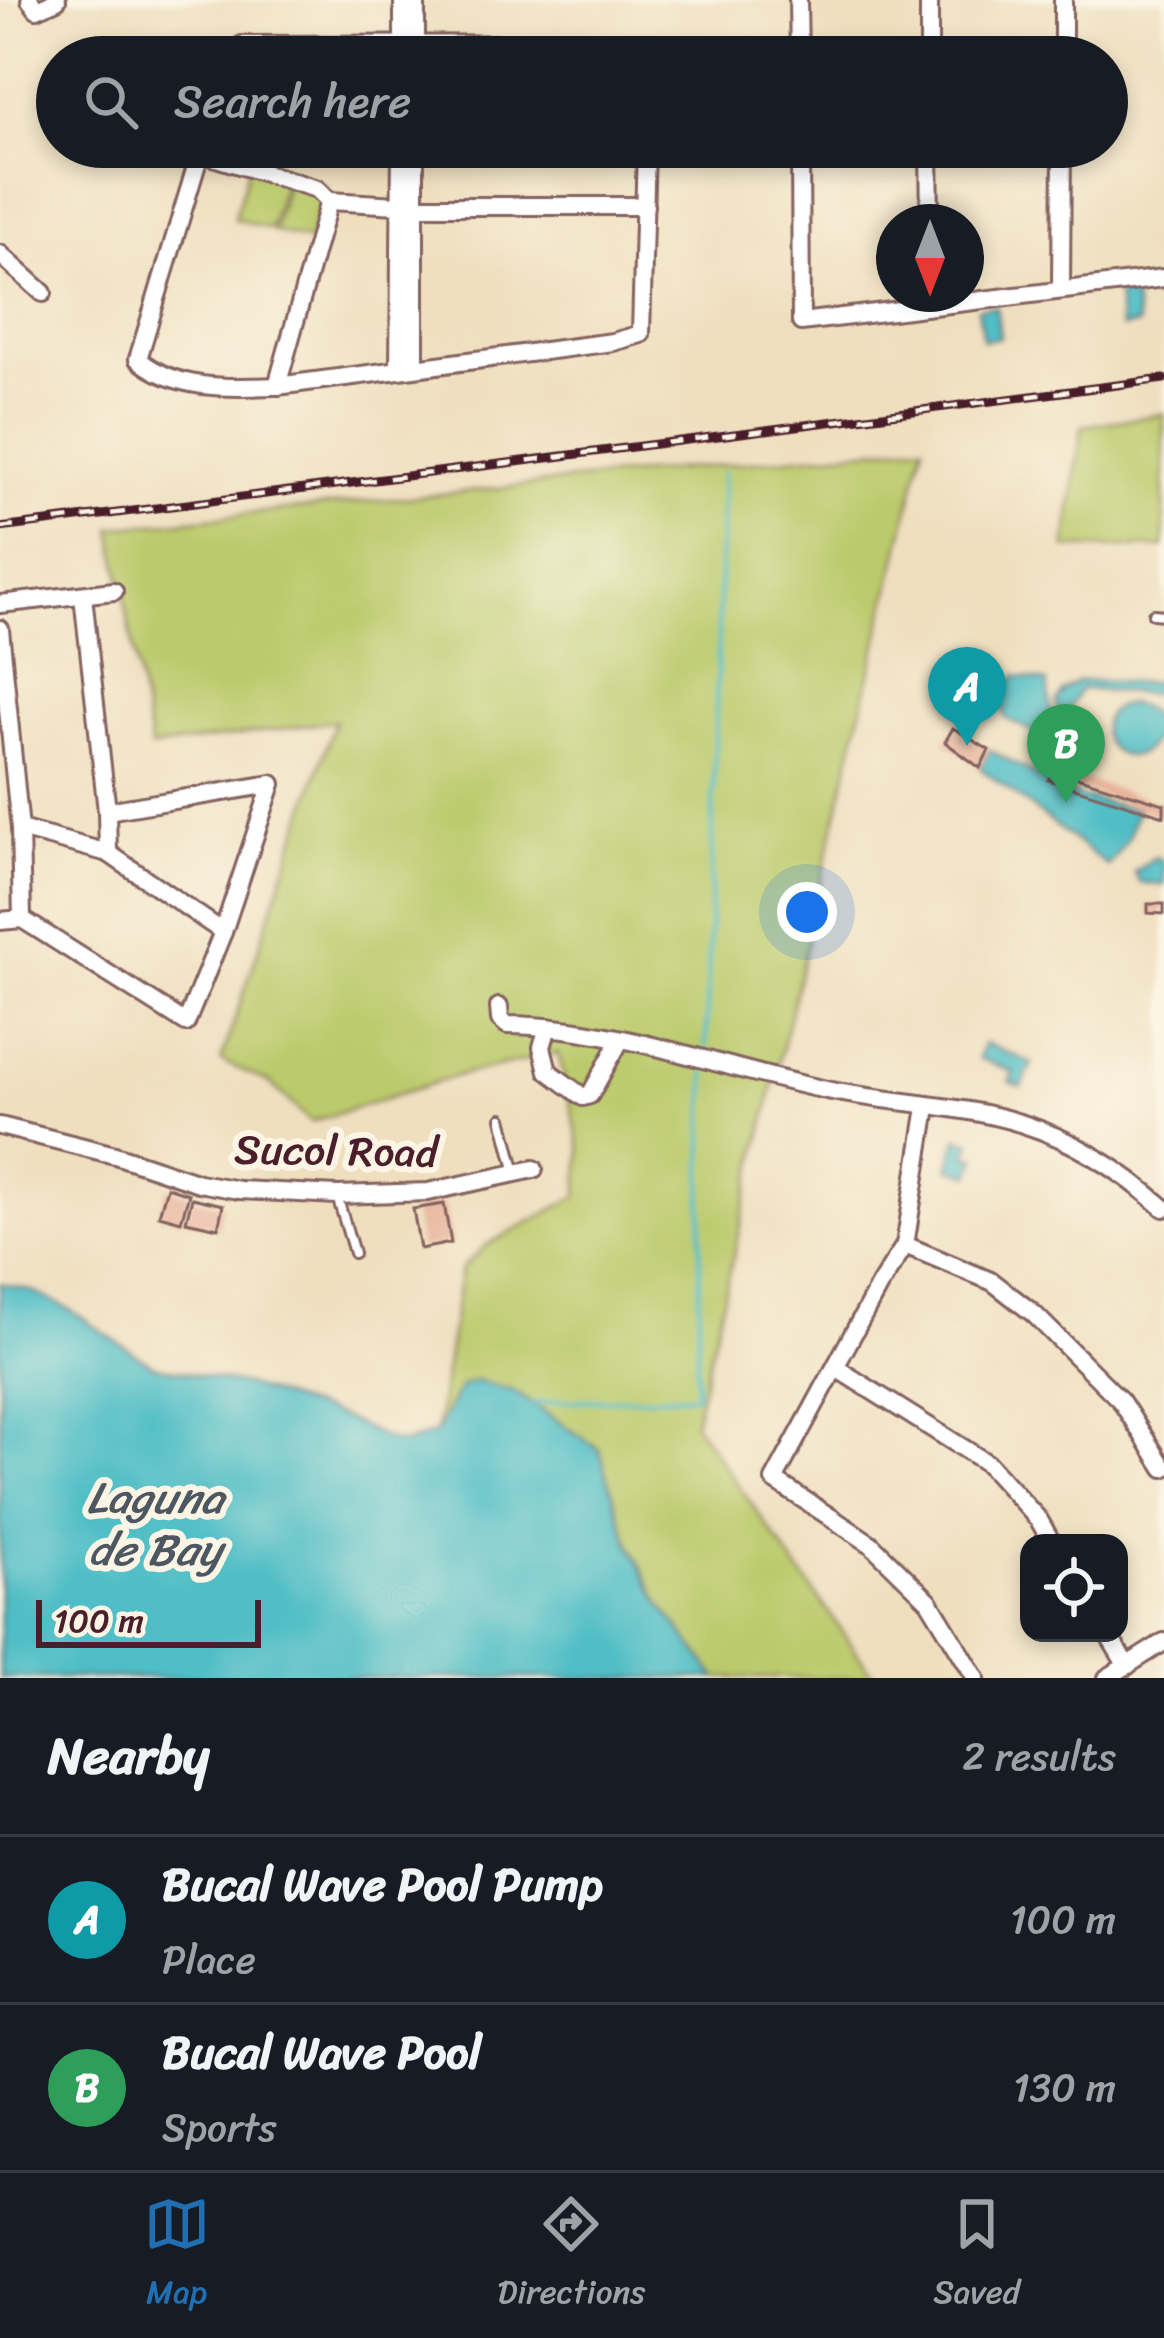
<!DOCTYPE html>
<style>
body{margin:0;font-family:Sriracha,sans-serif;background:#242831;color:#f1f3f6}
.controls{position:absolute;right:36px;bottom:36px;display:grid;overflow:hidden;border-radius:24px;box-shadow:0 6px 18px #0003}
.controls button{width:108px;height:108px;display:grid;place-items:center;padding:0;border:0;border-bottom:3px solid #363941;background:#171b24;color:#f1f3f6;font:60px sans-serif}
.compass{position:absolute;left:876px;top:204px;width:108px;height:108px;border-radius:50%;background:#171b24;box-shadow:0 6px 18px #0003;rotate:180deg}
.scale{position:absolute;left:36px;bottom:30px;width:225px;box-sizing:border-box;padding-left:12px;border:6px solid #4a1f2b;border-top:0;font-size:33px;line-height:42px;white-space:nowrap;color:#4a1f2b;-webkit-text-stroke:9px #fcf5e5;paint-order:stroke}
.you{position:absolute;left:807px;top:912px;width:42px;height:42px;margin:-30px;border:9px solid #fff;border-radius:50%;background:#1a73e8;box-shadow:0 0 0 18px #1a73e833}
.badge{display:grid;place-items:center;width:78px;height:78px;border-radius:50%;background:#1f6fb2;color:#fff;font-size:39px;font-weight:700}
.pin{position:absolute;translate:-50% -99px;filter:drop-shadow(0 3px 6px #0008)}
.pin::after{content:'';position:absolute;top:63px;width:42px;height:36px;background:inherit;clip-path:polygon(0 0,100% 0,50% 100%)}
.list{margin:0;padding:0;list-style:none}
h2{display:flex;justify-content:space-between;align-items:center;height:156px;margin:0;padding:0 48px;font-size:51px}
h2 small{font-size:39px;font-weight:400;color:#9ea1a6}
.list li{display:grid;grid-template-columns:78px 1fr auto;gap:36px;align-items:center;box-sizing:border-box;height:168px;padding:0 48px;border-top:3px solid #363941}
.list b{display:block;font-size:45px;white-space:nowrap}
.list p{margin:0;font-size:39px;white-space:nowrap;color:#9ea1a6}
.list em{font-size:39px;font-style:normal;color:#9ea1a6}
.icon{flex:none;width:66px;height:66px;fill:none;stroke:currentColor;stroke-width:2;stroke-linecap:round;stroke-linejoin:round}
.map{position:relative;flex:none;width:1164px;height:1678px;overflow:hidden}
.search{position:absolute;background:#171b24;box-shadow:0 6px 18px #0003;left:36px;right:36px;top:36px;height:132px;display:flex;align-items:center;gap:30px;box-sizing:border-box;padding:0 42px;border-radius:66px;color:#9ea1a6;font-size:45px}
.sheet{height:492px;background:#171b24}
nav{display:flex;justify-content:space-around;align-items:center;box-sizing:border-box;height:168px;border-top:3px solid #363941;background:#171b24;font-size:33px;color:#9ea1a6}
nav a{display:grid;justify-items:center;gap:6px}
nav .on{color:#1f6fb2}
.map>svg:first-child{display:block}
.green{fill:#bbca6c;stroke:#82744c;stroke-width:3}
.water{fill:#50bec6;stroke:#4d6e78;stroke-width:3}
.lines{fill:none;stroke-linecap:round;stroke-linejoin:round}
.stream{stroke:#50bec6;stroke-width:4.5}
.building{fill:#e8b49c}
.service-casing{stroke:#84625f;stroke-width:14}
.minor-casing{stroke:#84625f;stroke-width:22}
.service{stroke:#fff;stroke-width:8}
.minor{stroke:#fff;stroke-width:16}
.rail-casing{stroke:#4a1f2b;stroke-width:9}
.rail{stroke:#fcf5e5;stroke-width:4.5;stroke-dasharray:14;stroke-linecap:butt}
.labels{text-anchor:middle;dominant-baseline:central;stroke-width:12;stroke-linejoin:round;paint-order:stroke}
.street-label{font-size:42px;fill:#4a1f2b;stroke:#fcf5e5}
.water-label{font-size:45px;font-style:italic;fill:#4c5761;stroke:#fcf5e5}
</style>
<div class="map">
<svg width="1164" height="1678" viewBox="0 0 1164 1678">
<rect width="100%" height="100%" fill="#fcf5e5"/>
<filter id="ink" filterUnits="userSpaceOnUse"><feTurbulence type="fractalNoise" baseFrequency=".00833" numOctaves="2"/><feDisplacementMap in="SourceGraphic" scale="24" xChannelSelector="R" yChannelSelector="G"/><feConvolveMatrix kernelMatrix="1 2 1 2 8 2 1 2 1" color-interpolation-filters="sRGB"/></filter>
<filter id="wash" filterUnits="userSpaceOnUse"><feTurbulence type="fractalNoise" baseFrequency=".004" numOctaves="4" result="noise"/><feDisplacementMap in="SourceGraphic" scale="48" xChannelSelector="R" yChannelSelector="G"/><feGaussianBlur stdDeviation="2.7" result="paint"/><feColorMatrix in="noise" values="0 0 0 0 0 0 0 0 0 0 0 0 0 0 0 0 0 1.4 0 .05"/><feComposite in="paint" operator="in"/></filter>
<g filter="url(#wash)">
<rect width="100%" height="100%" fill="#efdfbf"/>
<!-- green -->
<g class="green">
<polygon points="249,165 286,175 270,229 234,219"/>
<polygon points="289,176 325,186 309,241 273,231"/>
<polygon points="1164,414 1164,547 1066,548 1082,426"/>
<polygon points="924,444 694,1423 875,1678 717,1678 659,1602 627,1538 599,1449 513,1391 476,1381 460,1387 436,1432 461,1269 487,1245 578,1196 581,1150 558,1053 456,1076 311,1122 270,1083 221,1061 335,721 151,748 112,528"/>
</g>
<!-- water -->
<g class="water">
<polygon points="1133,293 1138,325 1121,328 1117,295"/>
<polygon points="996,306 1000,337 983,340 978,308"/>
<path d="M1016,676L1047,682L1051,714L1057,721L1048,733H1036L1006,719C998,701 1003,690 1016,676Z"/>
<polygon points="1078,681 1164,683 1164,695 1080,689 1068,711 1057,709 1056,702 1062,691"/>
<circle cx="1129" cy="730" r="26"/>
<polygon points="989,750 1076,796 1137,810 1128,838 1108,866 980,768"/>
<polygon points="1155,857 1164,862 1164,885 1140,883 1134,872"/>
<polygon points="984,1043 1032,1063 1022,1087 1010,1082 1013,1072 978,1058"/>
<polygon points="958,1138 971,1142 967,1154 977,1158 971,1175 949,1168"/>
<polygon points="0,1283 31,1291 69,1309 152,1365 245,1385 340,1416 391,1441 406,1443 436,1432 460,1387 476,1381 513,1391 599,1449 627,1538 659,1602 717,1678 0,1678"/>
</g>
<g class="lines">
<!-- stream -->
<g class="stream">
<polyline points="706,1047 723,473"/>
<polyline points="534,1403 696,1395 706,1072"/>
</g>
</g>
<g id="blocks">
<!-- building -->
<g class="building">
<polygon points="981,690 989,693 981,717 973,714"/>
<polygon points="953,728 989,750 980,768 945,742"/>
<polygon points="1054,770 1164,804 1164,816 1048,780"/>
<polygon points="1148,904 1164,904 1164,914 1148,913"/>
<polygon points="167,1187 189,1194 181,1221 159,1215"/>
<polygon points="192,1198 223,1205 218,1228 186,1221"/>
<polygon points="444,1204 451,1243 420,1249 413,1209"/>
</g>
</g>
</g>
<g filter="url(#ink)">
<use href="#blocks" fill-opacity="0" stroke="#84625f" stroke-width="3"/>
<g class="lines">
<!-- service casing -->
<g class="service-casing">
<g id="service">
<polyline points="1153,614 1164,615"/>
<polyline points="502,1118 516,1173"/>
<polyline points="337,1196 354,1253"/>
</g>
</g>
<!-- minor casing -->
<g class="minor-casing">
<g id="minor">
<polyline points="30,0 37,9 57,0"/>
<polyline points="798,0 799,57"/>
<polyline points="929,0 929,57"/>
<polyline points="403,53 403,0"/>
<polyline points="416,56 416,0"/>
<polyline points="231,57 242,45 648,44 647,57"/>
<polyline points="1063,57 1063,0"/>
<path d="M202,147L138,359C176,391 230,388 277,386L613,342L641,334L646,147"/>
<polyline points="800,147 801,322 1164,278"/>
<polyline points="929,147 930,222"/>
<polyline points="200,153 317,189 329,201"/>
<polyline points="0,254 43,293"/>
<polyline points="1061,290 1062,147"/>
<polyline points="415,367 415,147"/>
<polyline points="399,368 401,147"/>
<polyline points="277,386 329,201 415,206 645,206"/>
<polyline points="83,596 107,811 108,853"/>
<polyline points="0,604 114,591"/>
<polyline points="0,629 20,829 22,919"/>
<polyline points="20,829 108,853 223,932"/>
<polyline points="0,921 22,919 186,1023 223,932 272,784 107,811"/>
<path d="M499,1007L500,1019L507,1025C614,1026 718,1067 822,1089C886,1103 962,1104 1023,1124C1077,1141 1122,1171 1164,1208"/>
<polyline points="548,1027 542,1047 548,1071 583,1097 590,1095 621,1039"/>
<polyline points="927,1107 905,1245 879,1286 774,1480 871,1544 929,1601 976,1678"/>
<polyline points="0,1126 115,1155 199,1183 239,1190 337,1195 428,1192 534,1169"/>
<polyline points="905,1245 993,1282 1034,1314 1121,1401 1164,1468"/>
<polyline points="836,1368 987,1463 1039,1520 1052,1543"/>
<polyline points="1107,1633 1127,1666"/>
<polyline points="1107,1678 1164,1642"/>
</g>
</g>
<!-- service -->
<use href="#service" class="service"/>
<!-- minor -->
<use href="#minor" class="minor"/>
<!-- rail casing -->
<g class="rail-casing">
<polyline id="rail" points="0,528 1164,379"/>
</g>
<!-- rail -->
<use href="#rail" class="rail"/>
</g>
</g>
<g class="labels">
<!-- street labels -->
<g class="street-label">
<text transform="translate(336 1151) rotate(1)">Sucol Road</text>
</g>
<!-- water labels -->
<g class="water-label">
<text x="155" y="1498">Laguna<tspan x="155" dy="52">de Bay</tspan></text>
</g>
</g>
</svg>
<div class="controls">
<button><svg class="icon" aria-label="locate" viewBox="0 0 24 24"><circle cx="12" cy="12" r="6"/><path d="M12 2v4M12 18v4M2 12h4M18 12h4"/></svg></button>
</div>
<svg class="compass" viewBox="-18 -18 36 36"><path d="M0-13l5 13h-10z" fill="#e53935"/><path d="M0 13l5-13h-10z" fill="#9ea1a6"/></svg>
<div class="scale">100 m</div>
<div class="you"></div>
<div class="pin badge" style="left:967px;top:746px;background:#0f9aa8">A</div>
<div class="pin badge" style="left:1066px;top:803px;background:#2e9e5b">B</div>
<div class="search"><svg class="icon" aria-label="search" viewBox="0 0 24 24"><circle cx="10" cy="10" r="6"/><path d="M15 15l6 6"/></svg>Search here</div>
</div>
<section class="sheet">
<h2>Nearby<small>2 results</small></h2>
<ul class="list">
<li><span class="badge" style="background:#0f9aa8">A</span><div><b>Bucal Wave Pool Pump</b><p>Place</p></div><em>100 m</em></li>
<li><span class="badge" style="background:#2e9e5b">B</span><div><b>Bucal Wave Pool</b><p>Sports</p></div><em>130 m</em></li>
</ul>
</section>
<nav>
<a class="on"><svg class="icon" aria-label="map" viewBox="0 0 24 24"><path d="M3 6l6-2 6 2 6-2v14l-6 2-6-2-6 2zM9 4v14M15 6v14"/></svg>Map</a>
<a><svg class="icon" aria-label="directions" viewBox="0 0 24 24"><path d="M12 3l9 9-9 9-9-9zM9 14v-3h6M13 9l2 2-2 2"/></svg>Directions</a>
<a><svg class="icon" aria-label="saved" viewBox="0 0 24 24"><path d="M7 4h10v16l-5-4-5 4z"/></svg>Saved</a>
</nav>
